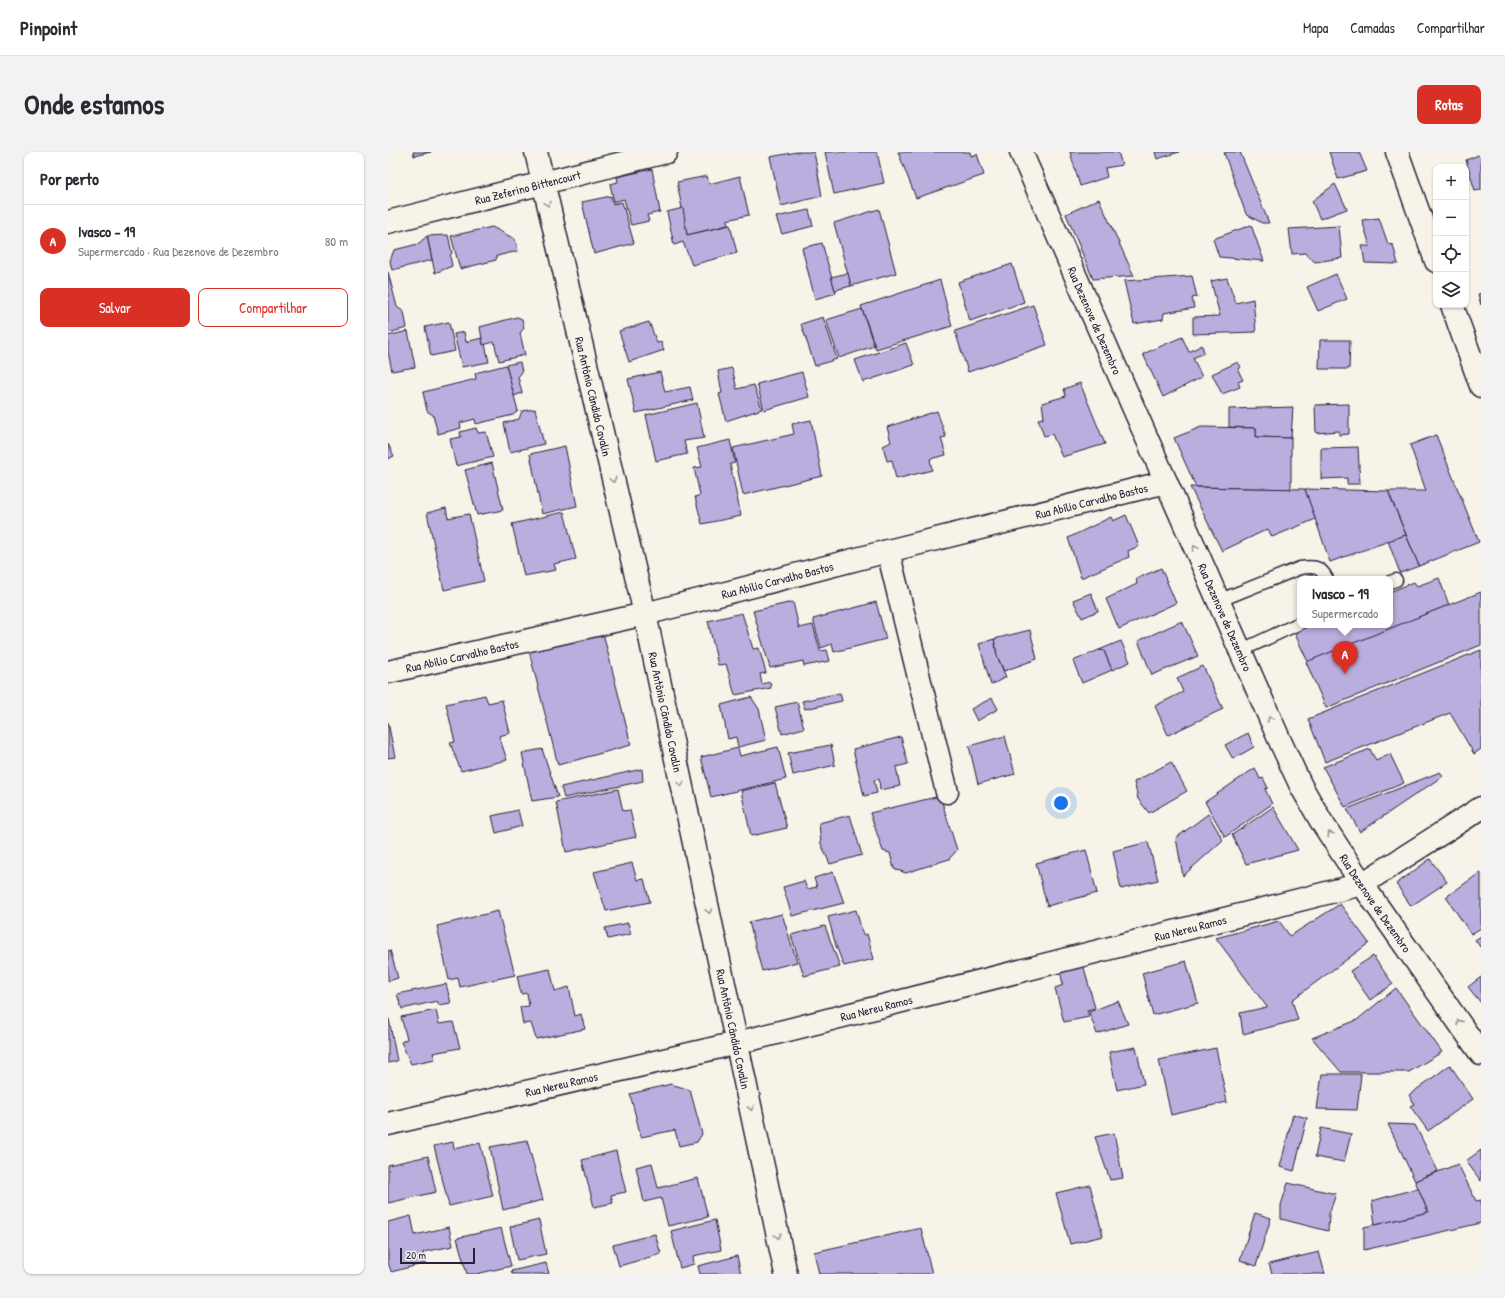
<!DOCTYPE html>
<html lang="pt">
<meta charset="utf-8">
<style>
body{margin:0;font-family:"Patrick Hand",sans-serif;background:#f2f2f3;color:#2b2b33}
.controls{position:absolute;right:12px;top:12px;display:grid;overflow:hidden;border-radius:8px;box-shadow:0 1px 3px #0004}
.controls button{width:36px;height:36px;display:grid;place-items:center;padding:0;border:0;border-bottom:1px solid #e1e1e2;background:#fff;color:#2b2b33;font:20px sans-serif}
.scale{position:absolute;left:12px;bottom:10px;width:75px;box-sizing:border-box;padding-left:4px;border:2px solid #22223b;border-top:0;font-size:11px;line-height:14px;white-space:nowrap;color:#22223b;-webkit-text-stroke:3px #f7f3e8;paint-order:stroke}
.you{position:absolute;left:673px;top:651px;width:14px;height:14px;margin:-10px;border:3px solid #fff;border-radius:50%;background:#1a73e8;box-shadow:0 0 0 6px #1a73e833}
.badge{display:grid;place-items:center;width:26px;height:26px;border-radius:50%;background:#d93025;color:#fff;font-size:13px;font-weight:700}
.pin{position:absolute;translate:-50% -33px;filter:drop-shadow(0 1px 2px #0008)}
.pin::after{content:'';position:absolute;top:21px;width:14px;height:12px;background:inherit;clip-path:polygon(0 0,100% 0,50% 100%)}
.popup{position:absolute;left:909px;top:424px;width:96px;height:52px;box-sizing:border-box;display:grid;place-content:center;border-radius:8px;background:#fff;filter:drop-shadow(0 1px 3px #0005);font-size:13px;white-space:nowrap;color:#7c7c81}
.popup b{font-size:15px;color:#2b2b33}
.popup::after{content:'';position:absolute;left:50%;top:100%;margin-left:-8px;border:8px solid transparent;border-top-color:#fff}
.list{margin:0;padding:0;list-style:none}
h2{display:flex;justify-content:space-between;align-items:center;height:52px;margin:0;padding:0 16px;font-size:17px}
h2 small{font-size:13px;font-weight:400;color:#7c7c81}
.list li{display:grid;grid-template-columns:26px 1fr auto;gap:12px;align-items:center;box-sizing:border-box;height:72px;padding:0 16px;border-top:1px solid #e1e1e2}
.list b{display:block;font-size:15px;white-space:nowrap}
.list p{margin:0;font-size:13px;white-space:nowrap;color:#7c7c81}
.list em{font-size:13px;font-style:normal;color:#7c7c81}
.actions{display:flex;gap:8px;padding:12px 16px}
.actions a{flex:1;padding:9px 0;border:1px solid #d93025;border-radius:8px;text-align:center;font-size:14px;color:#d93025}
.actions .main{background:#d93025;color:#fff}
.icon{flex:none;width:22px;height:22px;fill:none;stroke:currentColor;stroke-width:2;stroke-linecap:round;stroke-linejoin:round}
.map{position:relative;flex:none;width:1093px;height:1122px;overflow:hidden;border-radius:8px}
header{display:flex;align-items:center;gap:24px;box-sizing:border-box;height:56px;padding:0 20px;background:#fff;border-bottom:1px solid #e1e1e2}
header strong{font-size:19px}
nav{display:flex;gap:22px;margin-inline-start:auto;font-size:14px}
.intro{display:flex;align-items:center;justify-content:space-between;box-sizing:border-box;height:96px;padding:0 24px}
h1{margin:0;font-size:28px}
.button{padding:10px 18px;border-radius:8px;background:#d93025;color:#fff;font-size:14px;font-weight:700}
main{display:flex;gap:24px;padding:0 24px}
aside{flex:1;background:#fff;border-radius:8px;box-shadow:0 1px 3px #0004}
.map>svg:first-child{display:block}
.building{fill:#baaede;stroke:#22223b}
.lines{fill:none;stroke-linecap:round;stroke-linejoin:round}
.service-casing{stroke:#22223b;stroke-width:15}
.minor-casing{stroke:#22223b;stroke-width:25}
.secondary-casing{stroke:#22223b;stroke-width:25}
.service{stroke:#f7f3e8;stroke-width:12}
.minor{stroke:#f7f3e8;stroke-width:22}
.secondary{stroke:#f7f3e8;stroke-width:22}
.oneway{stroke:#97959a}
.labels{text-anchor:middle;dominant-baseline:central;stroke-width:3.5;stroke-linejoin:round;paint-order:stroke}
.street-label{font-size:12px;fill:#22223b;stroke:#f7f3e8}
</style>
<header>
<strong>Pinpoint</strong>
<nav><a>Mapa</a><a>Camadas</a><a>Compartilhar</a></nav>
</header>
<div class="intro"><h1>Onde estamos</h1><a class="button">Rotas</a></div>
<main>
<aside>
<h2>Por perto<small></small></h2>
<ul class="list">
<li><span class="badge">A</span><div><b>Ivasco - 19</b><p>Supermercado · Rua Dezenove de Dezembro</p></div><em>80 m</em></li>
</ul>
<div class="actions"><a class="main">Salvar</a><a>Compartilhar</a></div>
</aside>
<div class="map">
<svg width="1093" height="1122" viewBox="0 0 1093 1122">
<rect width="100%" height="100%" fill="#f7f3e8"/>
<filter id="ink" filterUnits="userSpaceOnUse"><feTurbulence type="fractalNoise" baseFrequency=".025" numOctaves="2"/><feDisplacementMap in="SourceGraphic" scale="8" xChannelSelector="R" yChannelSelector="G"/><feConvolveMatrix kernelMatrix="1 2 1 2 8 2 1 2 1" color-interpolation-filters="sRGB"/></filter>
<g filter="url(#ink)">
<!-- building -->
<g class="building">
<polygon points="25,0 43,0 26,4"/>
<polygon points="409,0 426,0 434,44 393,54 382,5"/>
<polygon points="437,0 489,0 496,31 446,42"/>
<polygon points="510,0 582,0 583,4 589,2 596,23 528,46"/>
<polygon points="682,0 730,0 734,13 717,16 719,25 692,34"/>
<polygon points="767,0 791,0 769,7"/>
<polygon points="839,0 852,0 881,71 874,71 858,62 836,1"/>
<polygon points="941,0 971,0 979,19 950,27"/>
<polygon points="1093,2 1093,38 1087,39 1078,8"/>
<polygon points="264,17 272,60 259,63 261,69 243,73 236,47 226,50 222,32 230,30 229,25"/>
<polygon points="319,24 321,32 352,24 361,63 339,68 340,73 299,83 289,30"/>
<polygon points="947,32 959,57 932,67 924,49"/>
<polygon points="223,44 225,52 234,50 246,91 206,102 194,50"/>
<polygon points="711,47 746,124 705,127 678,62"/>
<polygon points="295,56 299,83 342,73 349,101 304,113 295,90 286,93 279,60"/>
<polygon points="491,57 508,121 463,134 446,71"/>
<polygon points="421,58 425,74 394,82 388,65"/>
<polygon points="991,66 1000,92 1005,93 1010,112 977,111 974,94 982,94 974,68"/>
<polygon points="863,73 876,109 831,105 825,87"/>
<polygon points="951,74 954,106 927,110 917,101 904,102 901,77"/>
<polygon points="104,75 127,87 130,99 109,104 108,108 72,117 63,84"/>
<polygon points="60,83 64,101 62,104 64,114 47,121 39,84"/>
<polygon points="39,84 44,108 4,118 2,109 6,98 30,92"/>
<polygon points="434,91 448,141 427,147 414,96"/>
<polygon points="624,112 636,150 582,169 570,130"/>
<polygon points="0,120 9,155 16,160 19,176 0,181"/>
<polygon points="460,121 463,134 447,138 443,125"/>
<polygon points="948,122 959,147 930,159 919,135"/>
<polygon points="804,124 809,145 804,146 806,156 776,161 775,167 746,172 736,129"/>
<polygon points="839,126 848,151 865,147 868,180 805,182 805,165 832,164 823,129"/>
<polygon points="552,128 564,174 488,197 473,154"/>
<polygon points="1093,141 1093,153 1090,142"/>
<polygon points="645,153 659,193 580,220 567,179"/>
<polygon points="474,157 486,194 451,206 438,168"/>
<polygon points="129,165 134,167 136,176 132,181 137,203 111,209 106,190 95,193 92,175"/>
<polygon points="435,165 449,207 427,214 413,172"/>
<polygon points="61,170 67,199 43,204 37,175"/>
<polygon points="261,170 269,191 273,190 276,198 241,210 231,179"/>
<polygon points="20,179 27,215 4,219 0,200 0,184"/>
<polygon points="76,180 78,190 94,186 95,193 97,192 101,210 74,215 66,182"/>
<polygon points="794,185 801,200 814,193 816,201 805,206 814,225 775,245 755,202"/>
<polygon points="932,188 962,188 961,217 931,217"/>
<polygon points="518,191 526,213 475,230 467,208"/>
<polygon points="132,210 134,220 130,225 134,241 126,244 118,213"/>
<polygon points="850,210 853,215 850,218 855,228 850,230 852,235 834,242 824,222"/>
<polygon points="118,213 130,259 125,263 88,272 87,267 72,271 73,276 50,282 45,263 39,259 35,240 88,227 87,221"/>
<polygon points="344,216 349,237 366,233 374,257 338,269 331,242 334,241 330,219"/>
<polygon points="272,220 277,240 302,235 305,248 248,261 240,227"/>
<polygon points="414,220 421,245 376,258 369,232"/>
<polygon points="692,231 717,292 674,305 664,282 656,284 650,267 656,266 654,251 678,244 676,237"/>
<polygon points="309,251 316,286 296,289 299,302 268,309 258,263"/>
<polygon points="961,252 961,282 951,283 951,279 928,281 927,253"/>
<polygon points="905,255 903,286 868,285 868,276 841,275 841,257"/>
<polygon points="147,257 156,292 122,300 116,271 131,267 134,259"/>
<polygon points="549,259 558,285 553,286 558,303 542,307 544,318 508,327 504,308 499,309 495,294 503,290 499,275"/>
<polygon points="423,268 434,324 355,343 345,296 406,282 404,272"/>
<polygon points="813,275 868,276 868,285 903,286 903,337 808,335 786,286"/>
<polygon points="88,276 90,281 98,280 105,305 68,314 62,287 73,285 72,280"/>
<polygon points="1048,283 1091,390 1031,414 1000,339 1038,339 1022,293"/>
<polygon points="342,288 347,311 342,312 353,364 314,372 307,345 312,343 306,316 314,315 309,296"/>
<polygon points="0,292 6,304 0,307"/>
<polygon points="177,294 189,354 154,362 142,302"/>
<polygon points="970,295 972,332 959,332 959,326 933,327 933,296"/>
<polygon points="104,311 115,358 89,363 77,318"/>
<polygon points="802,335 917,337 928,367 884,385 880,377 834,399"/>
<polygon points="917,337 1000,339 1018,383 942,410"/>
<polygon points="58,356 60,366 81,362 96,429 56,438 39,361"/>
<polygon points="176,360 188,407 166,412 168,418 136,424 124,372"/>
<polygon points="738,363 751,394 740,399 741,405 693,426 680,386 723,365 725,369"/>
<polygon points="1018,383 1031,414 1012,421 1000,389"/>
<polygon points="773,416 788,451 731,477 718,447 749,432 748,427"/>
<polygon points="1051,426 1061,453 920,510 905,478 918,473 1002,473 1002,440 1026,430 1029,434"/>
<polygon points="1093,440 1093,493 938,556 918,510"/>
<polygon points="703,441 710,459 694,466 685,448"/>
<polygon points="405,450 411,476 425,473 432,499 439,498 442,509 416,514 415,509 382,516 365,459"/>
<polygon points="488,450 498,487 446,500 444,492 433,496 425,467"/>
<polygon points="354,461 365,497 371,496 378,521 372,522 374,532 382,530 383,536 347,543 338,512 330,513 320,469"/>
<polygon points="794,469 810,504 764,523 750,489"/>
<polygon points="642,478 649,507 616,519 609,504 606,487"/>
<polygon points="215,481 243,593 170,613 141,499"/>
<polygon points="606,487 609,504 618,525 603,533 591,492"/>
<polygon points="733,489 742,510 724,518 716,499 711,498"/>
<polygon points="711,498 716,499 724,518 694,531 685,509"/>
<polygon points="1093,498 1093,597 1086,602 1062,561 937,610 920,567"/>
<polygon points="815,514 835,557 780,583 767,554 795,540 789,526"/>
<polygon points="452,541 454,549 417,557 414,549"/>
<polygon points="97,543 100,551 114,548 122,581 111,584 119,608 73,619 62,591 67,590 58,552"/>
<polygon points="363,545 371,557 378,588 350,595 348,585 340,587 333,553"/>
<polygon points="604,546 610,557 589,569 583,557"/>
<polygon points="409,550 416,576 394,582 387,555"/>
<polygon points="0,570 7,605 0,606"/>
<polygon points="860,581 866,595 845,607 837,593"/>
<polygon points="617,584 627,622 590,632 581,594"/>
<polygon points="513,585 520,612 508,615 512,634 492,638 491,627 486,628 489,641 476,644 465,597"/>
<polygon points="443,593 447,613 405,623 400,601"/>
<polygon points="390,595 398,627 323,645 313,605 350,596 352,604"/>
<polygon points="154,597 170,645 144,649 134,601"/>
<polygon points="982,597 988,609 1002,602 1016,631 957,655 935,615"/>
<polygon points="783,610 799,639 761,661 750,647 746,630"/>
<polygon points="867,616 872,627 875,626 880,636 877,637 884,652 837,685 817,650"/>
<polygon points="254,617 255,629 176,646 173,635"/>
<polygon points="1052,620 1055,624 972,680 959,657"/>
<polygon points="387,631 399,676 363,684 353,639"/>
<polygon points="230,637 235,659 242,658 248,685 178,700 168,650"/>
<polygon points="552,644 569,698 561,707 518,721 506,717 502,701 495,699 482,661"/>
<polygon points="885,655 910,698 858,712 844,683"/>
<polygon points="130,658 134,674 108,681 104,664"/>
<polygon points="820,662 835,688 795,724 788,686"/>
<polygon points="462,663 474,703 442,712 433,692 431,671"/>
<polygon points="760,690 770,728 733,737 725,699"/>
<polygon points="698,698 709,741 659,754 648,711"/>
<polygon points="1042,707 1059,730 1023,754 1008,732"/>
<polygon points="244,711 249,728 256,727 262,750 218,759 206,720"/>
<polygon points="445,720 456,751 404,764 395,735 416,729 419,737 429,735 426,726"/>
<polygon points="1093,720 1093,776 1083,782 1058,745"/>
<polygon points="952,752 981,791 904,848 910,868 855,882 852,861 879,855 828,786 891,769 902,784"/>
<polygon points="468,758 475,783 479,782 486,807 456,814 448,794 440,765"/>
<polygon points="110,759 127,823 72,835 70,826 61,828 49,774"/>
<polygon points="394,762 409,810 374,819 361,770"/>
<polygon points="240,771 243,782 220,787 217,776"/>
<polygon points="437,774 452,815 416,824 403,783"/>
<polygon points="1093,784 1093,796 1087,788"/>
<polygon points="2,798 10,826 0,829 0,799"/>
<polygon points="985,804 1005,832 982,848 962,819"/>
<polygon points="798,809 810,851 765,863 754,821"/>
<polygon points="695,812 707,856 699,858 701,865 676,870 667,836 675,833 672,818"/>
<polygon points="162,817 167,839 181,835 187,864 193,862 197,877 148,887 143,871 135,872 132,855 141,854 139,841 133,842 129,824"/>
<polygon points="1093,825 1093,851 1080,835"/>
<polygon points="58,832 63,851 51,853 49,849 14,857 9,842"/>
<polygon points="1008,836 1054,900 1021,920 953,920 924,886 969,868"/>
<polygon points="730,849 740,872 709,882 701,860"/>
<polygon points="48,858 51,872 65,870 72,896 45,901 47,907 23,912 13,890 19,887 13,865"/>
<polygon points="1,867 9,909 0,911 0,867"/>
<polygon points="748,895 756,932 729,938 721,900"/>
<polygon points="828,896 839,950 783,963 771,908"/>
<polygon points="1062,913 1085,947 1040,979 1022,954 1026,952 1021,943"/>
<polygon points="934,922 973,922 969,958 929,957"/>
<polygon points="283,932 302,938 314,982 309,990 291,994 287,978 253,985 242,942"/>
<polygon points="905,962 919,966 906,1019 892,1015"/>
<polygon points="1000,972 1027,973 1050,1019 1027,1029"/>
<polygon points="933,976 963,982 956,1010 927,1005"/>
<polygon points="726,981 735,1026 722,1028 707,985"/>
<polygon points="139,988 155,1048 115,1058 102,995"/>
<polygon points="65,990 66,997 92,991 105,1044 61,1054 46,994"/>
<polygon points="1093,998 1093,1029 1078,1009"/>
<polygon points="228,999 238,1040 223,1043 225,1051 206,1055 194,1008"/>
<polygon points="40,1004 48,1040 0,1051 0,1013"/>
<polygon points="264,1011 270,1036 310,1026 320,1065 280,1074 273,1046 256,1050 248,1015"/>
<polygon points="1070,1012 1088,1049 1093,1048 1093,1071 976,1098 976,1075 1040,1060 1027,1029"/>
<polygon points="900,1031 948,1042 941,1062 940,1079 893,1067 893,1053"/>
<polygon points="702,1033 715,1084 682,1092 668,1041"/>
<polygon points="1030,1036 1040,1060 987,1073 984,1049"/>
<polygon points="867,1061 883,1066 868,1114 852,1108"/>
<polygon points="23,1064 27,1083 61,1075 65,1094 35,1100 38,1111 3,1120 0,1110 0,1070"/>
<polygon points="151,1068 158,1102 129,1108 122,1075"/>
<polygon points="327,1068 333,1098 305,1104 306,1112 292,1116 283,1079"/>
<polygon points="113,1076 123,1114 88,1122 79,1122 69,1086"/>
<polygon points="533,1076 544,1122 431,1122 426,1100"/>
<polygon points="267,1082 273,1102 231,1114 225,1093"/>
<polygon points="931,1100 937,1122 884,1122 881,1112"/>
<polygon points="349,1104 353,1122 312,1122 310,1114"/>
<polygon points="158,1111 161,1122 124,1122 123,1119"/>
</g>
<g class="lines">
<!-- service casing -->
<g class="service-casing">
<g id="service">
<polyline points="1002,430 1008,428"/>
<path d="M830,449L912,416C925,414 933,414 939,427"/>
<polyline points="852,499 912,471"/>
</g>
</g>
<!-- minor casing -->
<g class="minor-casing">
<g id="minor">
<path id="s1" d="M148,0L257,462L398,1122"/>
<polyline points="1009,0 1048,109"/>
<path id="s2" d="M0,70L278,0"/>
<polyline points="1064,153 1093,234"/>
<polyline points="500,399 559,640"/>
<path id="s3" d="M0,520L257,462L500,399L778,330"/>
<path id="s4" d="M0,972L349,891L974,732L1093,656"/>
</g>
</g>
<!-- secondary casing -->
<g class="secondary-casing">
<g id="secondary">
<path id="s5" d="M633,0L892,589L913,634L933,669L974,732L1093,902"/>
</g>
</g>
<!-- service -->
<use href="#service" class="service"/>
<!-- minor -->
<use href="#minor" class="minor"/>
<!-- secondary -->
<use href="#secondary" class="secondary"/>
</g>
<!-- one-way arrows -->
<defs><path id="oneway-chevron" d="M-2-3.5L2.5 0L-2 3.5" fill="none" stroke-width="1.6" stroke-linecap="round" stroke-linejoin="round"/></defs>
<g class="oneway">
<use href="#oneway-chevron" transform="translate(160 52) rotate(77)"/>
<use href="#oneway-chevron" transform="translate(225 328) rotate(77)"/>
<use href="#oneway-chevron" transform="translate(807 396) rotate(-114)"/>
<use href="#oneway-chevron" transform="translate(882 567) rotate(-114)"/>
<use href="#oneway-chevron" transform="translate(293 632) rotate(78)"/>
<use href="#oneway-chevron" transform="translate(942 682) rotate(-123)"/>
<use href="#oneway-chevron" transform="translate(321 759) rotate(78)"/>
<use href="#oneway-chevron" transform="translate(1071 870) rotate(-125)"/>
<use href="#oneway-chevron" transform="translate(363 956) rotate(78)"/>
<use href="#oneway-chevron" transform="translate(390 1084) rotate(78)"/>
</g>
</g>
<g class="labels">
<!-- street labels -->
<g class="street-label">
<text stroke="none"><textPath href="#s2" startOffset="144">Rua Zeferino Bittencourt</textPath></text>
<text stroke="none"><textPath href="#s5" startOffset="184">Rua Dezenove de Dezembro</textPath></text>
<text stroke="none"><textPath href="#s1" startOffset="251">Rua Antônio Cândido Cavalin</textPath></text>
<text stroke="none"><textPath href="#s3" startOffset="724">Rua Abílio Carvalho Bastos</textPath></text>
<text stroke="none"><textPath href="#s3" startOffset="400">Rua Abílio Carvalho Bastos</textPath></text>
<text stroke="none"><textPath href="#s5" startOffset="508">Rua Dezenove de Dezembro</textPath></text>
<text stroke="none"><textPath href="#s3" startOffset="76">Rua Abílio Carvalho Bastos</textPath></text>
<text stroke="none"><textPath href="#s1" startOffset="575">Rua Antônio Cândido Cavalin</textPath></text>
<text stroke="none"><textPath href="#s5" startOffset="832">Rua Dezenove de Dezembro</textPath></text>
<text stroke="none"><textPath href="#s4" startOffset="826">Rua Nereu Ramos</textPath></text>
<text stroke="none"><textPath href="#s4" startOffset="502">Rua Nereu Ramos</textPath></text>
<text stroke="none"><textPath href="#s1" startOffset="899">Rua Antônio Cândido Cavalin</textPath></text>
<text stroke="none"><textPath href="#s4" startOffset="178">Rua Nereu Ramos</textPath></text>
</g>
</g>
</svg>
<div class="controls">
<button>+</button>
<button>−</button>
<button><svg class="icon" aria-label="locate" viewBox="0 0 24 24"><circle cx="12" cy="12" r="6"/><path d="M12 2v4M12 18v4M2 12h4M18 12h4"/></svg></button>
<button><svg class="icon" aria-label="layers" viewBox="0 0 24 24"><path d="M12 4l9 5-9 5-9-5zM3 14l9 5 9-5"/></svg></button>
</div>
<div class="scale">20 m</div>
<div class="you"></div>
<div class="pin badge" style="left:957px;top:522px">A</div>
<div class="popup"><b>Ivasco - 19</b>Supermercado</div>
</div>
</main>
